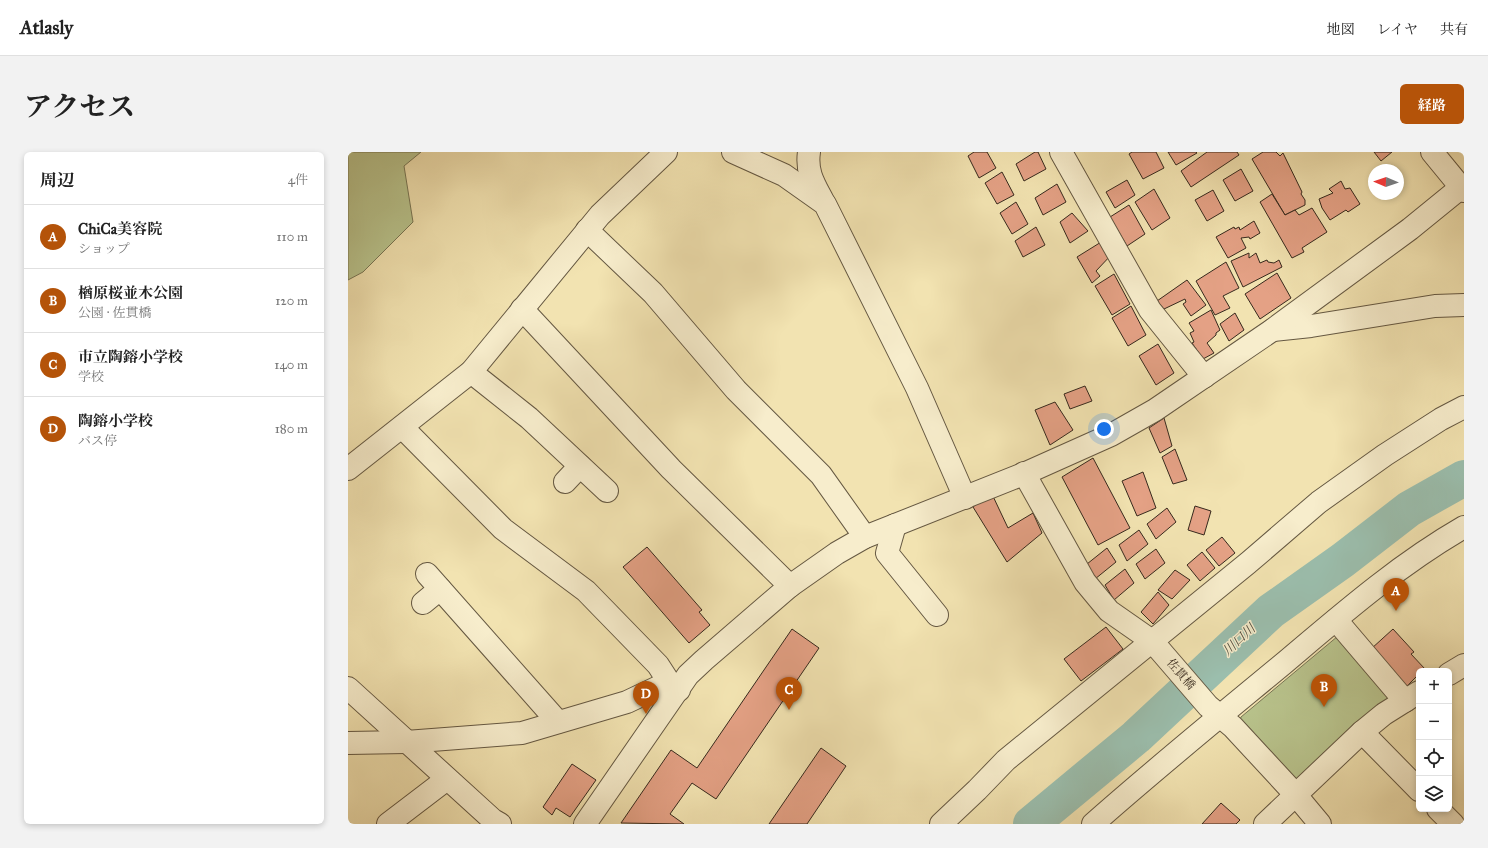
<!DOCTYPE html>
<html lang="ja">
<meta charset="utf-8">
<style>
body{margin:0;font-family:"IM FELL Great Primer","Noto Serif JP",serif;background:#f2f2f2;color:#222}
.controls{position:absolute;right:12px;bottom:12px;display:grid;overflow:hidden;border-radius:6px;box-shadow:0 2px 6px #0003}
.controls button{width:36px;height:36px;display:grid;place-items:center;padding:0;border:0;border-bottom:1px solid #e0e0e0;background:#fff;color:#222;font:20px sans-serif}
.compass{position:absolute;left:1020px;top:12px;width:36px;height:36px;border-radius:50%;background:#fff;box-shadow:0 2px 6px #0003;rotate:272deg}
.you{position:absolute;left:756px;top:277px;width:14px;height:14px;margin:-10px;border:3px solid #fff;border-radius:50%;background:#1a73e8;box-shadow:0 0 0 6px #1a73e833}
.badge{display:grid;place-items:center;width:26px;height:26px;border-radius:50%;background:#b45309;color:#fff;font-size:13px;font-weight:700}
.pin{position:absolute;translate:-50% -33px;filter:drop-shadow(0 1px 2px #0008)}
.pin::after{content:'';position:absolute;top:21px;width:14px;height:12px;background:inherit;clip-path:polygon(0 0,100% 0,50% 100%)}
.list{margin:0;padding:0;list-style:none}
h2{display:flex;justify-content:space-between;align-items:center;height:52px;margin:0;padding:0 16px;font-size:17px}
h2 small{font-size:13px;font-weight:400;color:#767676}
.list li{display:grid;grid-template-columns:26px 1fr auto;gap:12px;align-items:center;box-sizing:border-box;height:64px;padding:0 16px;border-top:1px solid #e0e0e0}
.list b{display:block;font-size:15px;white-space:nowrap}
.list p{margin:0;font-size:13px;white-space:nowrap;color:#767676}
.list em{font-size:13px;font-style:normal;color:#767676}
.icon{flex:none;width:22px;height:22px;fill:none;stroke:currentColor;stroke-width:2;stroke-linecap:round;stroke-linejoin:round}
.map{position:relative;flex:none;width:1116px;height:672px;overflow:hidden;border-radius:6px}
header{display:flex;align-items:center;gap:24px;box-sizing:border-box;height:56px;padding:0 20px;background:#fff;border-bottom:1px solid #e0e0e0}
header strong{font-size:19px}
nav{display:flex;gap:22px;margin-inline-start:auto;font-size:14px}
.intro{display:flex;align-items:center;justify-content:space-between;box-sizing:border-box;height:96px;padding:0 24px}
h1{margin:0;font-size:28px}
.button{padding:10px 18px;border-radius:6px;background:#b45309;color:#fff;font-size:14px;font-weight:700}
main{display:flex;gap:24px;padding:0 24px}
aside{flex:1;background:#fff;border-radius:6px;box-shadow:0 2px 6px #0003}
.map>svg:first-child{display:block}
.green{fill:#b9c48d;stroke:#787655}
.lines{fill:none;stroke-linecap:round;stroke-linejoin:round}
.river{stroke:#9bbead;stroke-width:36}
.building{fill:#e4a185;stroke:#36291d}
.minor-casing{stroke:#655842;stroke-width:24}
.minor{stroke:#f7edcc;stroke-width:22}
.labels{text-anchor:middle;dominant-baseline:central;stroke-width:3;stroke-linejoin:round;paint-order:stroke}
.street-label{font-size:12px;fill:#36291d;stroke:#f7edcc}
.water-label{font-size:13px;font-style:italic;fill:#4f4e41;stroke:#f7edcc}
</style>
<header>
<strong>Atlasly</strong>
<nav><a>地図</a><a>レイヤ</a><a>共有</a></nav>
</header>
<div class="intro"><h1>アクセス</h1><a class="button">経路</a></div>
<main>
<aside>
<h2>周辺<small>4件</small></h2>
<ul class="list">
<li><span class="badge">A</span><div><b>ChiCa美容院</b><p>ショップ</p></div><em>110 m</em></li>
<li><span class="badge">B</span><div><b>楢原桜並木公園</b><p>公園 · 佐貫橋</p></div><em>120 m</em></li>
<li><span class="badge">C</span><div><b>市立陶鎔小学校</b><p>学校</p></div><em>140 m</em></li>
<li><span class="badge">D</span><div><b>陶鎔小学校</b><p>バス停</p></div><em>180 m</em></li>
</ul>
</aside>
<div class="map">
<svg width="1116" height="672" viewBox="0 0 1116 672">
<rect width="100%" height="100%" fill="#f2e3b1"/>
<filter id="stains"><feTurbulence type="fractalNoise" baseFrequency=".005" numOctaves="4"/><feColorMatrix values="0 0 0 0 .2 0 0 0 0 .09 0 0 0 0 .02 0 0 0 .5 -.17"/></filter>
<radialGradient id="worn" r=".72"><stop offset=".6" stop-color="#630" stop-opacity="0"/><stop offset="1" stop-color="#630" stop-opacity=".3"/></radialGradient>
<!-- green -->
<g class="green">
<polygon points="0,0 73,0 56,14 65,70 15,120 0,128"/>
<polygon points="996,479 1057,549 947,642 891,570 893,565"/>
</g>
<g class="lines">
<!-- river -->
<polyline class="river" points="683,672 788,585 923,459 995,408 1061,357 1116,326"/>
</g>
<!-- building -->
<g class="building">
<polygon points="626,0 639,0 648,16 631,26 620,4"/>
<polygon points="687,0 690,0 698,17 676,29 668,12"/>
<polygon points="784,0 808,0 816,16 795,27 781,2"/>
<polygon points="820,0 848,0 849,1 828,13"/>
<polygon points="859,0 889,0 891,3 843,35 833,19"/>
<polygon points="915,0 928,0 932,4 935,1 954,40 953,42 957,48 957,53 937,63 904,7"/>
<polygon points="1026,0 1044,0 1033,9"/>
<polygon points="893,17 905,39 887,49 875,28"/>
<polygon points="654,20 666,43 649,52 637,31"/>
<polygon points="779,28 787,43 767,56 758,40"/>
<polygon points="993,29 997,37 1002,36 1012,52 1000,60 998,58 982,68 974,56 971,47 985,41 981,37"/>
<polygon points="709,32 718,50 695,63 687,46"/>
<polygon points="806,37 822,66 804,78 787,50"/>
<polygon points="865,38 876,59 859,69 847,48"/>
<polygon points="924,42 937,63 947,58 951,63 964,56 979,80 954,96 956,100 944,106 912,50"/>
<polygon points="668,50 680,72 664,82 652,61"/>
<polygon points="781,53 797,82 779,94 762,65"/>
<polygon points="724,61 740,79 722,91 712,70"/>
<polygon points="906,69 912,81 902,87 901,85 893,86 898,96 880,106 868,85 886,75 887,77 891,75 892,78"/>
<polygon points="688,75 697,93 675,105 667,89"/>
<polygon points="758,87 765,101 748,119 752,124 744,131 729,105"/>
<polygon points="901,101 901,106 908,101 912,111 919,108 920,110 926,111 931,108 934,115 895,135 883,109"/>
<polygon points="878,110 891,136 875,144 882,156 867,163 848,129"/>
<polygon points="929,121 943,146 912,167 897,142"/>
<polygon points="766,122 782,152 764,163 747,134"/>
<polygon points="839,128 858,153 843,164 835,152 838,150 837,147 816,157 809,149"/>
<polygon points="783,154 798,183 780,194 764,166"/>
<polygon points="863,158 872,178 868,181 868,183 859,191 866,201 855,207 844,191 846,190 842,181 846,179 841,171"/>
<polygon points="887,161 896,178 881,189 872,172"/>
<polygon points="810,192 826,221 808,233 791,204"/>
<polygon points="737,234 744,249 722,257 716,242"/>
<polygon points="707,250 725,278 702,293 687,258"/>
<polygon points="816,266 824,294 812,301 801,276"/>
<polygon points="827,297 839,328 825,332 814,305"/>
<polygon points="745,306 782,376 750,393 714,325"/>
<polygon points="795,320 808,356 789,364 774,329"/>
<polygon points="643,340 660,376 685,361 694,381 659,410 625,355"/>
<polygon points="847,354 863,359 856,383 840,378"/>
<polygon points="819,356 828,370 808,387 799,372"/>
<polygon points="791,378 800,392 779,409 771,393"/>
<polygon points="874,385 887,401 871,414 858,398"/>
<polygon points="299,395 354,458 351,460 362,473 341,491 275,415"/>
<polygon points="759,396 768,410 747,427 739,412"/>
<polygon points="808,397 817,411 797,427 788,412"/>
<polygon points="854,400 867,416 852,429 839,413"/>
<polygon points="777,417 786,431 766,448 757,433"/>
<polygon points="827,418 842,428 824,447 810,438"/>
<polygon points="810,440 821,453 805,472 793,460"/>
<polygon points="758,475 775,497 733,529 716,507"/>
<polygon points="444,477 471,496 368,647 344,631 322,662 336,672 273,671 323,598 349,616"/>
<polygon points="1045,477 1066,500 1063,502 1077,517 1075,519 1071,519 1071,522 1058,535 1023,497"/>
<polygon points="473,596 498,614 459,672 421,672"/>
<polygon points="224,612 248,628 222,665 208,656 204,663 195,655"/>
<polygon points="873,651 892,668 888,672 854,672"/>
</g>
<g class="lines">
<!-- minor casing -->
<g class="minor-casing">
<g id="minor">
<polyline points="385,0 436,23 477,52 569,236 617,346"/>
<path d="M461,0C458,20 466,32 475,49"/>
<polyline points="713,0 802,158 856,225"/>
<polyline points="1084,0 1116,39"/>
<polyline points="239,78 305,141 388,238 473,323 517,385"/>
<polyline points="174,157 323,317 442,434"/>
<polyline points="925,178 963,174 1087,154 1116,153"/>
<polyline points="123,220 181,266 259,339"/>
<polyline points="54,275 155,377 238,439 310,513 321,530"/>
<polyline points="0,317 123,220 252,63 318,0"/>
<polyline points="676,321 737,430 761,459 804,489 860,554 885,575 947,642 972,672"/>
<polyline points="217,330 232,314"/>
<polyline points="547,373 539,401 589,463"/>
<polyline points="79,422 210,570"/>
<polyline points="75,451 92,437"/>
<polyline points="988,468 1057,549"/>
<polyline points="1101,522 1116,513"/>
<polyline points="0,536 145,668 152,672"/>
<polyline points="1014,580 1071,638"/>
<polyline points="0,591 58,590 174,581 279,550 321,530 331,538"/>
<polyline points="1090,657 1105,672"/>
<polyline points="40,672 99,627"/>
<polyline points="237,672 340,523 356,508 442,434 489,401 517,385 678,321 763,283 807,258 923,179 1062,77 1116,33"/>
<polyline points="593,672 629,638 658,608 900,411 971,350 1037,303 1093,267 1116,255"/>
<path d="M745,672C807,617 871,565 935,512C993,463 1050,413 1116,375"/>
<polyline points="917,672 1014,580 1036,562 1071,540"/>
</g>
</g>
<!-- minor -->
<use href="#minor" class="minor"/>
</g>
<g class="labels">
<!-- street labels -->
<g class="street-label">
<text transform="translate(833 522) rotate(49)">佐貫橋</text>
</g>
<!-- water labels -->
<g class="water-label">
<text transform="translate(891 488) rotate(-43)">川口川</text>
</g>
</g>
<rect width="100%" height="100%" filter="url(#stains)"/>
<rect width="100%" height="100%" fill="url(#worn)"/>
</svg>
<div class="controls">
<button>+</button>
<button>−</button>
<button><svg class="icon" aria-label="locate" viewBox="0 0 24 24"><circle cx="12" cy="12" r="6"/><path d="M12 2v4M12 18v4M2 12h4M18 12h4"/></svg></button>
<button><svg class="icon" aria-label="layers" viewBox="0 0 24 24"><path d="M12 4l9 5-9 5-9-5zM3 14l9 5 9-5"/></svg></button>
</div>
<svg class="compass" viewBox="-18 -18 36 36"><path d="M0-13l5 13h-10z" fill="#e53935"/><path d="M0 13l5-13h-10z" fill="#767676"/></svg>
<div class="you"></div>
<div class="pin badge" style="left:1048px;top:459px">A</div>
<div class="pin badge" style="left:976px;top:555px">B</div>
<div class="pin badge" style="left:441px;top:558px">C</div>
<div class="pin badge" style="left:298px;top:562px">D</div>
</div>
</main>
